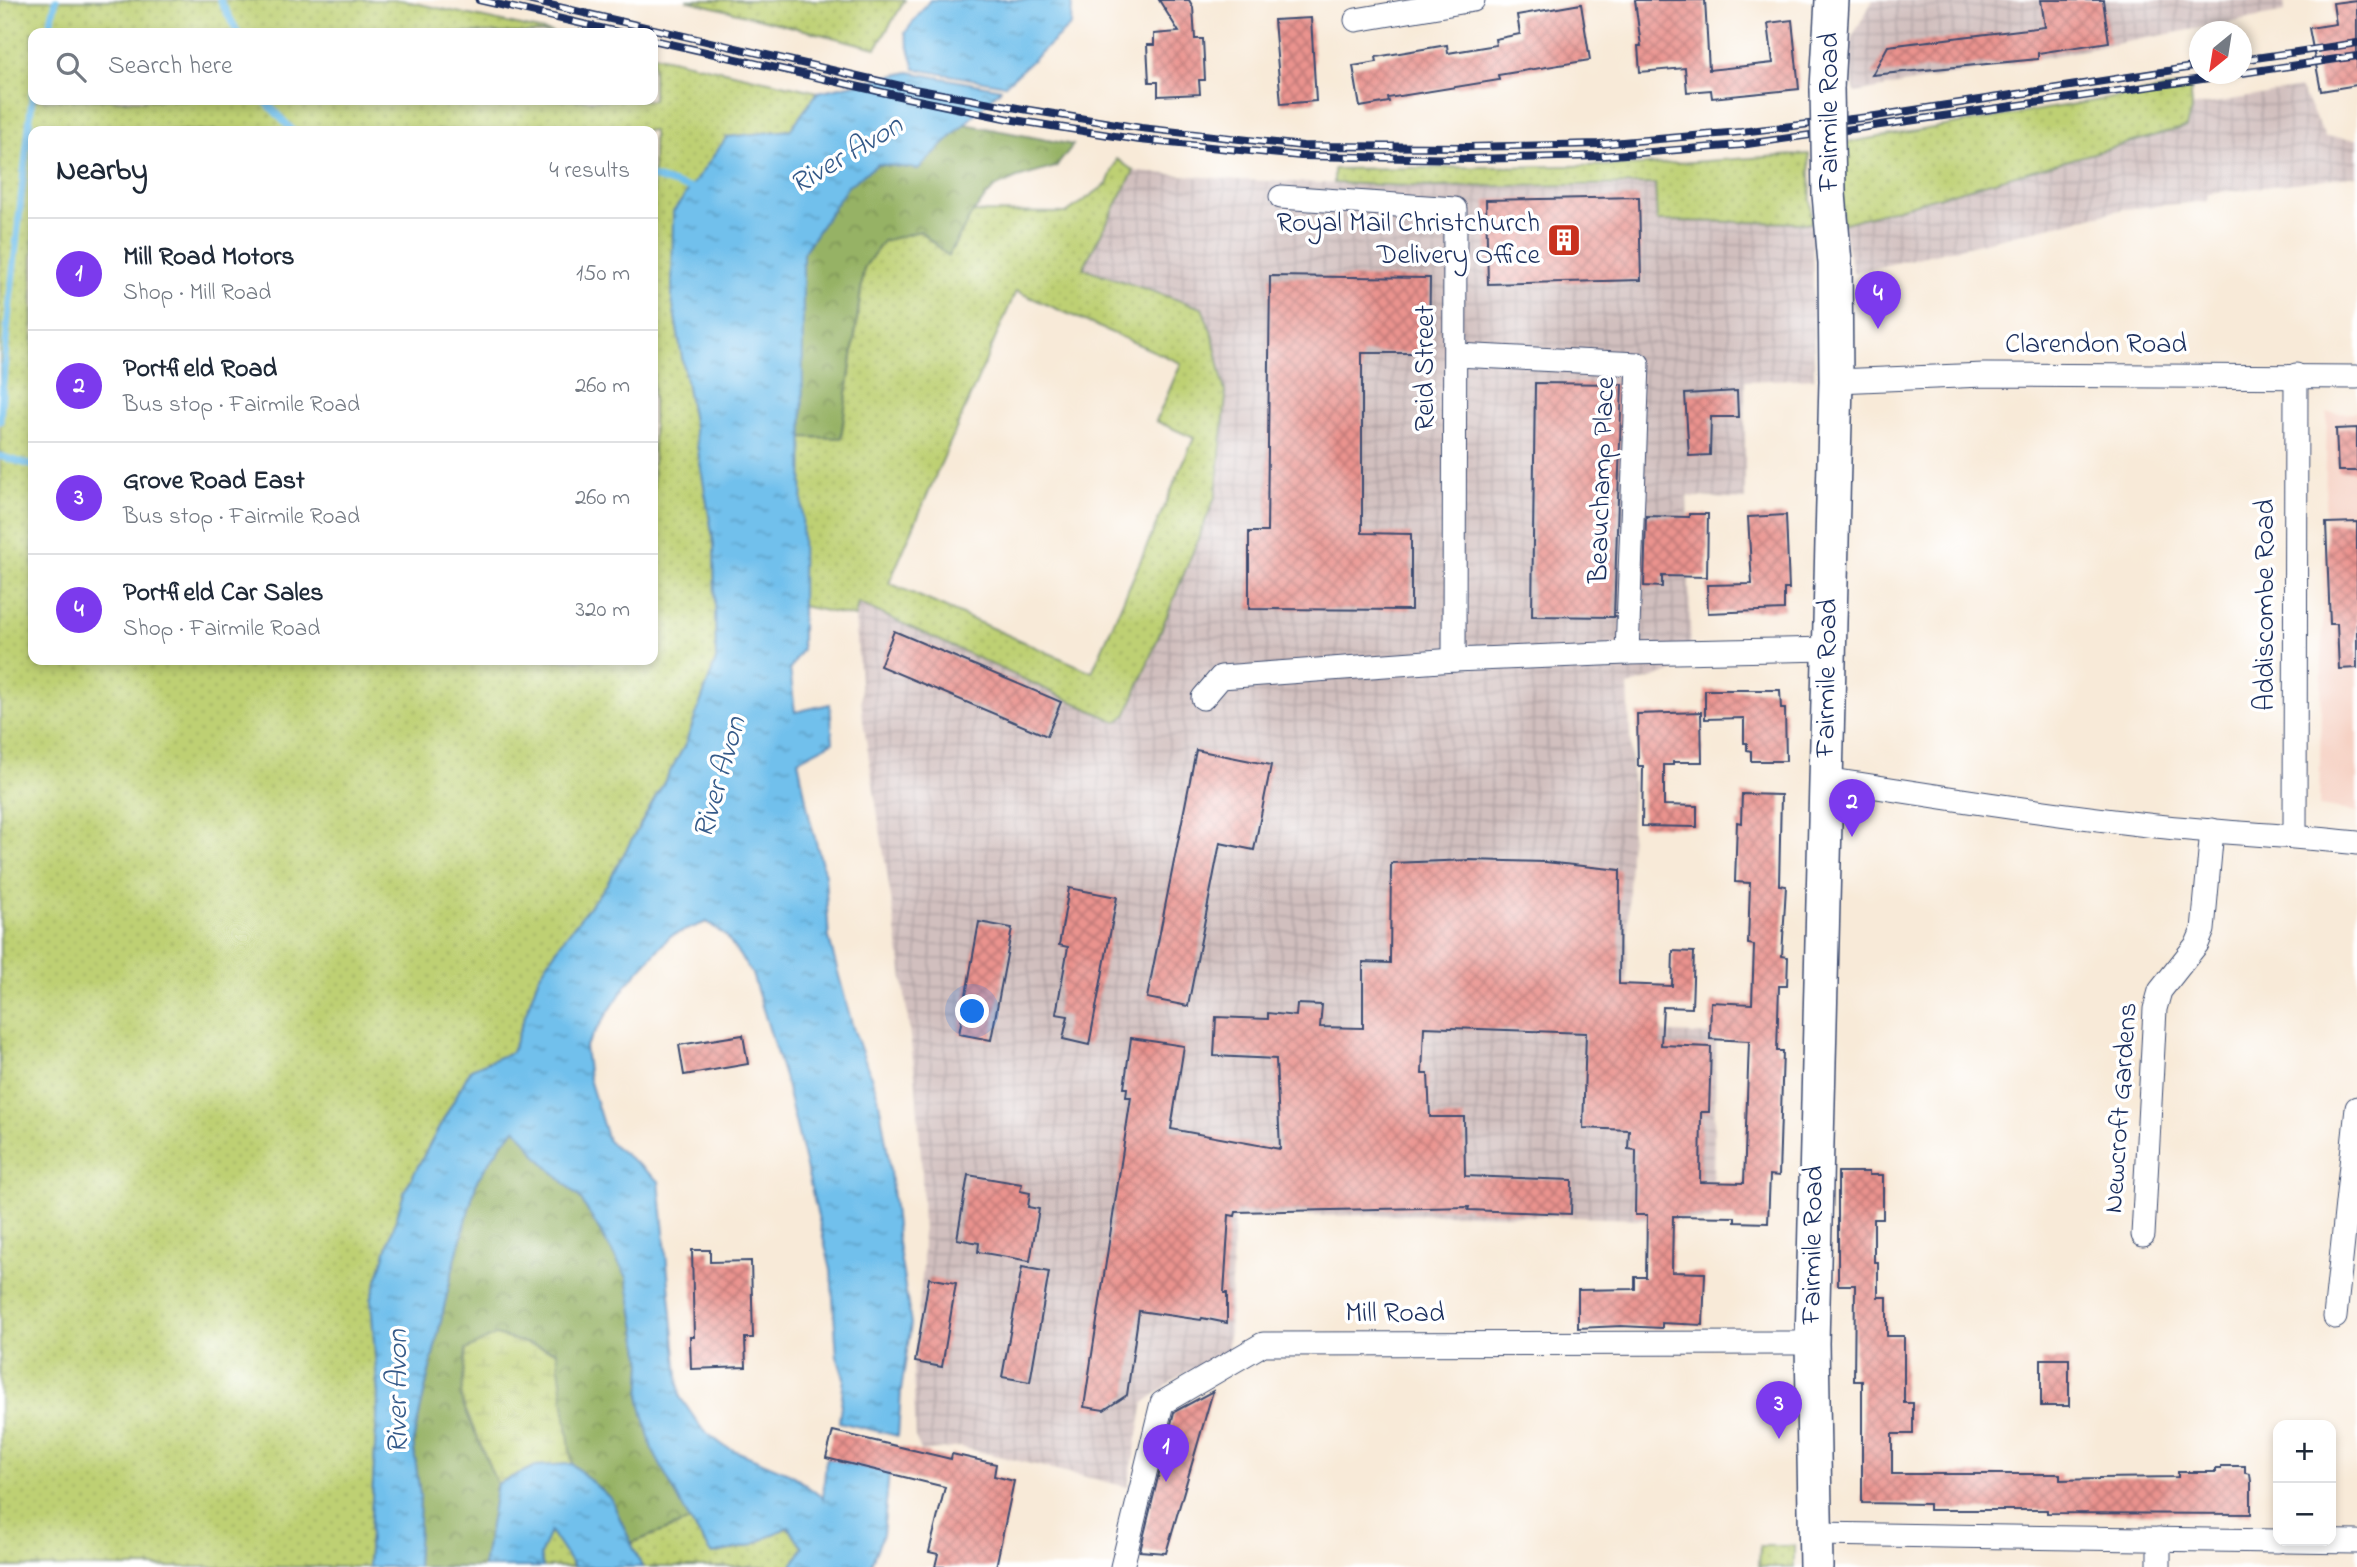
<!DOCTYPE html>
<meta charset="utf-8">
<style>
body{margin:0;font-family:"Indie Flower",sans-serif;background:#f6f6f7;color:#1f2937}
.controls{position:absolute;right:21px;bottom:21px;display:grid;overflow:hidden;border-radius:14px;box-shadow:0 4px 10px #0003}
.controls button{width:63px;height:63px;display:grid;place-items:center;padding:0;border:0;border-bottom:2px solid #e0e1e3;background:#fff;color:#1f2937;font:35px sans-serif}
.compass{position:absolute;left:2189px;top:21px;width:63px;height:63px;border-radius:50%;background:#fff;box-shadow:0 4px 10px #0003;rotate:210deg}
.you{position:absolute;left:973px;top:1012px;width:24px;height:24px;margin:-18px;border:5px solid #fff;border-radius:50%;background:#1a73e8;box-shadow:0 0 0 10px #1a73e833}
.badge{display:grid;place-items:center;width:46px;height:46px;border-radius:50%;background:#7c3aed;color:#fff;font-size:23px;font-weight:700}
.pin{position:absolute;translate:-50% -58px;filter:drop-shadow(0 2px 4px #0008)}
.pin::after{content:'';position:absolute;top:37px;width:24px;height:21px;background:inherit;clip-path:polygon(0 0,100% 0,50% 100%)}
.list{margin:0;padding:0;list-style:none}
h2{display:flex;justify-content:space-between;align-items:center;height:91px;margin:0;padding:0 28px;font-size:30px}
h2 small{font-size:23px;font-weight:400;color:#747a83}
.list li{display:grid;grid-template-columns:46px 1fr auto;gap:21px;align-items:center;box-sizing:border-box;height:112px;padding:0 28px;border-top:2px solid #e0e1e3}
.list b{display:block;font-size:26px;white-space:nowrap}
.list p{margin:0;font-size:23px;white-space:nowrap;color:#747a83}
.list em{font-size:23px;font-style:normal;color:#747a83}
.icon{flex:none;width:38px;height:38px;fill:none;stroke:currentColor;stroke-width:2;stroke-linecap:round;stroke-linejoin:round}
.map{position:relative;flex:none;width:2357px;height:1567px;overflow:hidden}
.search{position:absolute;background:#fff;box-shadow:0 4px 10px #0003;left:28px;top:28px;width:630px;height:77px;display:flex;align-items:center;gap:18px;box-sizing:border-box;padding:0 24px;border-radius:14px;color:#747a83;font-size:26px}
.panel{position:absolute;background:#fff;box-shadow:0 4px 10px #0003;left:28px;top:126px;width:630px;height:539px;border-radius:14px}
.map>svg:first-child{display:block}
.built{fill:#f6d2c4}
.industrial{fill:url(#industrial-grid)}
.grass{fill:url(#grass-dots);stroke:#6c8068;stroke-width:2;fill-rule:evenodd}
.forest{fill:url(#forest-crowns);stroke:#587062;stroke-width:2}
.wetland{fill:url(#wetland-marsh);stroke:#6c8068;stroke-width:2}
.water{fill:url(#water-ripples);stroke:#4678a5;stroke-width:2}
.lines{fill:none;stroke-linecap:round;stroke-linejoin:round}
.stream{stroke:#71c0ec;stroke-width:7}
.building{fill:url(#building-cross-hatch)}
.street-casing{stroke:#3c4b70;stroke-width:25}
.secondary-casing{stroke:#3c4b70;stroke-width:36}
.street{stroke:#fff;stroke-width:23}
.secondary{stroke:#fff;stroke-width:33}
.rail-casing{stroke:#1b2f5e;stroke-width:8}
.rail{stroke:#fff;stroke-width:5;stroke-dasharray:16;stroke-linecap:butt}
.secondary-bridge-casing{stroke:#3c4b70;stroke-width:36;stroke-linecap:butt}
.secondary-bridge{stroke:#fff;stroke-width:33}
.labels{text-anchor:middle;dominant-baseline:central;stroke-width:7;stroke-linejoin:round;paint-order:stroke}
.street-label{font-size:28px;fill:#1b2f5e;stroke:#fff}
.poi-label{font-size:28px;fill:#1b2f5e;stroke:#fff;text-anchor:end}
.water-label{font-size:30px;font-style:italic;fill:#355a89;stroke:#fff}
</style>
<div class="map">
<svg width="2357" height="1567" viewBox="0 0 2357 1567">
<defs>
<pattern id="industrial-grid" width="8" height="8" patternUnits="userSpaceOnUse" patternTransform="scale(1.75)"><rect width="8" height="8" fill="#d1bfbe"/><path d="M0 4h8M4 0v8" fill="none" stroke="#b3a4a6"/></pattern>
<pattern id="grass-dots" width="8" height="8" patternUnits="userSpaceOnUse" patternTransform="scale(1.75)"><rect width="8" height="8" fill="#bed073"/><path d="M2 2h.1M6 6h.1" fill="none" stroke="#a3b366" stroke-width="1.8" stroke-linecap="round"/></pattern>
<pattern id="forest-crowns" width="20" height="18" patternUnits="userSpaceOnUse" patternTransform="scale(1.75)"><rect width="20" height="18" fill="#96b265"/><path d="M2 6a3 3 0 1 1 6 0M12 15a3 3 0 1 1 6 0" fill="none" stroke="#7a9156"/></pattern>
<pattern id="wetland-marsh" width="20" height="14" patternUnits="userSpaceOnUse" patternTransform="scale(1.75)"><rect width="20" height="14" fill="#bed073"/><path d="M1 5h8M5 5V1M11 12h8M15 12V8" fill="none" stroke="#a3b366"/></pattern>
<pattern id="water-ripples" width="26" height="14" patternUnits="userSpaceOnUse" patternTransform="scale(1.75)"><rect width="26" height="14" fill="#71c0ec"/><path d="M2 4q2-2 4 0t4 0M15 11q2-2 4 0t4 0" fill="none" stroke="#5c9cc2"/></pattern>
<pattern id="building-cross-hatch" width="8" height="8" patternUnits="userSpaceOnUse" patternTransform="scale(1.75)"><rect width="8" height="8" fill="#ea938e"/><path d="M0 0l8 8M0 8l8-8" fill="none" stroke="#bd7877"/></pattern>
</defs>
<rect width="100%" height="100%" fill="#fff"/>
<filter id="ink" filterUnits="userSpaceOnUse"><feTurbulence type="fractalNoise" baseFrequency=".0143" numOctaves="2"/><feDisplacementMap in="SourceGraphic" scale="14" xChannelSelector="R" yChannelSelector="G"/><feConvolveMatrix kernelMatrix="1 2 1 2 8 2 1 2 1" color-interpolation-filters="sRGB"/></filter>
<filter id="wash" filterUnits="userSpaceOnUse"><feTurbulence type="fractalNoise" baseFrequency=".00686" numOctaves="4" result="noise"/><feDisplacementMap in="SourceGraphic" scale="28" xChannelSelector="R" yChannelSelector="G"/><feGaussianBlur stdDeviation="1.57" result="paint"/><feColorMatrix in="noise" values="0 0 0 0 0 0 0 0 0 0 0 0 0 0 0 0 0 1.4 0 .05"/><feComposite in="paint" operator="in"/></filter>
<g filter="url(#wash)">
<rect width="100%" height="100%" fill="#f8ead8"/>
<!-- built -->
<polygon class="built" points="2357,412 2357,812 2319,806 2327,413"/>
<!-- industrial -->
<g class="industrial">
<polygon points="1873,0 2284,0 2285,12 1855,93 1846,48"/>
<polygon points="2300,88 2325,137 2357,139 2357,175 2208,194 2207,201 2124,209 1853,273 1842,224 2185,127 2192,107"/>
<polygon points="1134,171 1239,180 1434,187 1656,183 1657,221 1812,223 1814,378 1745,381 1745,500 1687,496 1691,666 1628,686 1632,784 1625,1031 1716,1035 1712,1221 1469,1214 1234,1217 1228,1355 1184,1373 1144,1403 1128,1487 960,1447 921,1452 916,1439 913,1368 923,1266 922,1174 916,1084 900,956 863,720 855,617 858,603 1117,722 1216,495 1226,397 1201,308 1083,268"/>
</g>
<!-- grass -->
<g class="grass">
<path d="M0,0H401L553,33H33V100H653V55L818,92L790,130L727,137L672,299L714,544L716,660L685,745L607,884L563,940L539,976L512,1052L471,1069L405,1190L371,1300L378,1396L368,1567H0ZM33,131H653V660H33Z"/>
<polygon points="686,0 905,0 876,48"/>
<polygon points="2190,85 2192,107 2186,127 1842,224 1843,143"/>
<polygon points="1809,154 1812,223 1657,221 1655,184 1434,187 1334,183 1334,169 1647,165"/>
<path d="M1117,159L1134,171L1083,268L1202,308L1213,336L1226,397L1216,495L1127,714L1117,722L858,603L855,617L802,606L801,437L841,438L864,268L883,240L920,231L948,256L973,212L1066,213L1107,184ZM1016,291L1181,363L1156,421L1194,438L1092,672L889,583Z"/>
<polygon points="690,1521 712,1554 750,1546 788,1527 803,1547 791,1567 642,1567 631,1543"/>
<polygon points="550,1530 574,1567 543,1567 540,1556"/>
<polygon points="1760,1546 1794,1546 1794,1567 1759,1567"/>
</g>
<!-- forest -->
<g class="forest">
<polygon points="965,124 1073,145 1056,167 1017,178 994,188 973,212 948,256 920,231 883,241 864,268 841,438 801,437 803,253 848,186 878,164 918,169"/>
<polygon points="516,1128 540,1159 580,1198 627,1277 642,1363 640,1401 652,1449 690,1521 631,1543 611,1499 572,1464 556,1351 495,1335 461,1399 497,1484 483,1567 417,1567 420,1496 413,1442 454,1264 477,1180 503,1142"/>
</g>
<!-- wetland -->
<polygon class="wetland" points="495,1335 557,1352 572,1464 536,1466 497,1484 461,1399 466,1350"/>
<!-- water -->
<g class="water">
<polygon points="930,0 1072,0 1071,25 1005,85 915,69 905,33"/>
<polygon points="909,72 1001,89 918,169 878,164 848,186 803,253 802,649 790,669 795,712 830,704 833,742 798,760 810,820 825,875 829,939 853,1028 878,1096 888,1154 898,1243 911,1324 901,1391 898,1436 839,1422 844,1378 837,1356 831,1270 785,1080 752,974 727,937 707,922 670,936 627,984 585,1047 589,1079 608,1141 659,1181 680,1397 702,1429 724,1446 791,1474 823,1498 826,1458 889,1473 883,1534 870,1567 791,1567 803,1547 788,1527 750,1546 712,1554 690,1521 652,1449 640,1401 642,1363 627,1277 580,1198 540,1159 516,1128 503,1142 477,1180 454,1264 413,1442 420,1496 417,1567 368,1567 378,1396 371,1300 405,1190 471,1069 512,1052 539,976 563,940 607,884 685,745 716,660 714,544 672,299 673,212 727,137 790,130 818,92"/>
<polygon points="572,1464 611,1499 642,1567 574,1567 550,1531 540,1556 543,1567 483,1567 497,1484 536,1466"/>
</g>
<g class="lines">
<!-- stream -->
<g class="stream">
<polyline points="220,0 238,33"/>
<polyline points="48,33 56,0"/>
<polyline points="264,100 293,131"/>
<polyline points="653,177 684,187 699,189"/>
<polyline points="0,421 8,319 33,90"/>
<polyline points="0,456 33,466"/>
</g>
</g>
<g id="blocks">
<!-- building -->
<g class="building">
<polygon points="1159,0 1189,0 1193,7 1195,39 1203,39 1205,80 1199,80 1200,94 1158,96 1158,82 1149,82 1147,45 1154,45 1154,34 1179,32"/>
<polygon points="1635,0 1705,0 1709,70 1773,63 1768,23 1792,20 1799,89 1712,98 1711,90 1687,92 1685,68 1640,72 1638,46 1641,46"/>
<polygon points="2041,0 2103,0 2109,42 2038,53 2038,59 1872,75 1888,46 2045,27"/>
<polygon points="2357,0 2357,85 2321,91 2309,28 2336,24 2333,3"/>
<polygon points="1581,4 1590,60 1498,75 1499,80 1388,98 1389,102 1360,107 1353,66 1377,62 1376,57 1447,45 1448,53 1496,45 1495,39 1520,34 1517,15"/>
<polygon points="1311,18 1316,101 1281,104 1274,20"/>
<polygon points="1639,197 1641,280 1488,284 1486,200"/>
<polygon points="1270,276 1430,278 1429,353 1362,353 1362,533 1411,534 1411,610 1249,609 1249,532 1267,532"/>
<polygon points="1535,383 1622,384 1614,617 1532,616"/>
<polygon points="1737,391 1738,417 1711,417 1710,455 1689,456 1685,394"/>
<polygon points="2357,428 2357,471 2338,471 2336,429"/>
<polygon points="1689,514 1708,514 1707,577 1662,576 1662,587 1644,586 1646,516 1689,517"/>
<polygon points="1786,515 1789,589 1784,589 1784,610 1708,613 1707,585 1752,584 1748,517"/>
<polygon points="2357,522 2357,668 2339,669 2337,624 2330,624 2326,523"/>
<polygon points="894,631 1061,702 1047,736 880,666"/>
<polygon points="1705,690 1780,690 1781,709 1785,709 1786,761 1751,761 1751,751 1747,750 1747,743 1744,743 1744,718 1705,719"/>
<polygon points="1701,712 1702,762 1673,762 1673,765 1664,765 1664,805 1697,806 1697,827 1642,826 1643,766 1638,766 1637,714"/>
<polygon points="1196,750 1271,765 1254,850 1220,843 1188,1006 1147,998"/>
<polygon points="1742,794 1781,795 1779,885 1786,886 1782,956 1788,957 1787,986 1779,986 1777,1051 1783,1051 1779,1176 1770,1175 1768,1223 1735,1222 1735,1217 1673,1216 1672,1272 1705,1273 1703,1325 1662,1323 1662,1328 1621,1326 1578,1328 1578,1290 1635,1289 1635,1277 1646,1277 1647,1215 1635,1215 1636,1150 1628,1149 1629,1130 1583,1128 1586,1033 1424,1027 1422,1074 1428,1074 1430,1117 1464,1117 1465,1176 1572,1180 1571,1214 1468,1210 1469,1207 1236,1212 1235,1216 1229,1215 1224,1293 1227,1293 1227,1323 1202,1318 1201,1320 1139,1311 1127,1395 1104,1410 1084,1407 1131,1097 1126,1097 1127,1088 1124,1088 1131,1038 1184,1046 1171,1129 1280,1149 1276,1059 1214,1056 1216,1017 1268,1019 1268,1013 1296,1016 1297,1004 1322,1005 1320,1027 1363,1028 1363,962 1390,963 1391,863 1470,860 1545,862 1620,870 1619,984 1672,986 1673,951 1694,952 1692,1008 1663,1007 1661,1045 1711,1047 1709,1112 1701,1112 1700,1182 1744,1183 1749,1041 1710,1039 1711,1002 1752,1004 1754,945 1748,944 1750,883 1735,882 1737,822 1741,823"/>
<polygon points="1069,888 1117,897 1089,1045 1063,1039 1068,1016 1056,1014 1068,947 1059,945"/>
<polygon points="979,922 1012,928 991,1040 959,1034"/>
<polygon points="743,1035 748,1064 684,1075 679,1045"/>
<polygon points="1838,1172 1869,1172 1869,1175 1883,1175 1883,1219 1874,1219 1874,1262 1878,1262 1878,1297 1887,1297 1887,1336 1904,1336 1904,1403 1913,1403 1913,1434 1892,1434 1892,1474 2060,1474 2060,1480 2099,1479 2099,1478 2178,1477 2178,1472 2216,1472 2216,1469 2221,1469 2221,1466 2245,1466 2245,1473 2250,1474 2251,1482 2251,1514 2047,1513 2047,1510 1929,1510 1929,1504 1862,1503 1862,1381 1854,1381 1855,1285 1838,1285"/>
<polygon points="968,1175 1022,1184 1020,1191 1030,1193 1028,1207 1039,1209 1030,1261 978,1252 979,1243 957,1239"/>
<polygon points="692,1250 710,1250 710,1262 751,1261 753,1338 745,1338 746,1367 691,1369 690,1337 694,1337"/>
<polygon points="1022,1267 1049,1272 1030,1382 1002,1377"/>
<polygon points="929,1278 956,1283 942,1367 915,1362"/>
<rect x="2041" y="1359" width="28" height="47"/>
<polygon points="1213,1391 1166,1553 1140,1551 1174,1412"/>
<polygon points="833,1431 951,1459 952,1454 996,1464 994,1476 1014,1481 996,1567 935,1567 938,1554 929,1552 945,1487 826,1458"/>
</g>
</g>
</g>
<g filter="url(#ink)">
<use href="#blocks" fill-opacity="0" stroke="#3c4b70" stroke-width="2"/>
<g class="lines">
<!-- street casing -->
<g class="street-casing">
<g id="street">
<polyline points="1356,20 1473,0"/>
<polyline points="1281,197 1455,209 1454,660"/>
<polyline points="1456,355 1638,364 1627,653"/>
<polyline points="1836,381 1984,375 2357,377"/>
<polyline points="1203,698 1221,677 1454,660 1627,653 1829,649"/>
<path d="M1826,779C1935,796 2046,814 2156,826C2223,833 2290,835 2357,843"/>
<polyline points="2295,836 2296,375"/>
<polyline points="2143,1235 2155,1009 2160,991 2197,944 2203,930 2212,830"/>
<polyline points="2335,1317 2357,1108"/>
<polyline points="1816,1534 2278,1541"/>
<polyline points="2286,1541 2357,1542"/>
<polyline points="1122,1567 1162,1403 1263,1344 1812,1343"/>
<polyline points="2159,1567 2159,1539"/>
</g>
</g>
<!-- secondary casing -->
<g class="secondary-casing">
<g id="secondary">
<polyline points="1827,88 1832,0"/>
<polyline points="1816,1567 1812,1343 1836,381 1835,263 1829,194"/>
</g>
</g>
<!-- street -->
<use href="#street" class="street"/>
<!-- secondary -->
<use href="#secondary" class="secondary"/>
<!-- rail casing -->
<g class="rail-casing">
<g id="rail">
<polyline points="479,0 622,33"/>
<polyline points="528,0 914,89 1023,109 1141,128 1303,146 1468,147 1599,144 1741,132 1869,117 2200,66"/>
<polyline points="653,40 908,98 1014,120 1140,140 1301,156 1469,159 1600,156 1740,145 2237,74"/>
<polyline points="2242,60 2357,43"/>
<polyline points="2242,73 2357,56"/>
</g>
</g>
<!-- rail -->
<use href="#rail" class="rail"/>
<!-- secondary-bridge casing -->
<g class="secondary-bridge-casing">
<polyline id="secondary-bridge" points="1827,88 1829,194"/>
</g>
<!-- secondary-bridge -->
<use href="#secondary-bridge" class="secondary-bridge"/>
</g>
</g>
<!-- icons -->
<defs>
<g id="building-square" transform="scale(1.75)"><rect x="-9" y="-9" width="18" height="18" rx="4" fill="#c8321e" stroke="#fff"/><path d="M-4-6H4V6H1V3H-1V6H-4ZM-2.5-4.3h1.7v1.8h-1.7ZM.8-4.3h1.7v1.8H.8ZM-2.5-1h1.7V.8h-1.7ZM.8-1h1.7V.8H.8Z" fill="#fff"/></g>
</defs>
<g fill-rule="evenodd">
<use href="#building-square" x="1564" y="240"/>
</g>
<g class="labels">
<!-- street labels -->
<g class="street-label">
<text transform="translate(1830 112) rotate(-90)">Fairmile Road</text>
<text x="2096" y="345">Clarendon Road</text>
<text transform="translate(1426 368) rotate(-90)">Reid Street</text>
<text transform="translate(1603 480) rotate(-88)">Beauchamp Place</text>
<text transform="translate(2266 605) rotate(-90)">Addiscombe Road</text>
<text transform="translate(1828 678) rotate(-89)">Fairmile Road</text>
<text transform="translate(2122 1108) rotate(-86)">Newcroft Gardens</text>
<text transform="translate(1814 1245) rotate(-89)">Fairmile Road</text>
<text x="1395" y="1314">Mill Road</text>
</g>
<!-- poi labels -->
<g class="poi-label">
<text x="1540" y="224">Royal Mail Christchurch<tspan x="1540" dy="32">Delivery Office</tspan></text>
</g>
<!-- water labels -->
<g class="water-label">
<text transform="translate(847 156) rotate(-31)">River Avon</text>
<text transform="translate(721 778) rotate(-74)">River Avon</text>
<text transform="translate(399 1392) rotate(-90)">River Avon</text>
</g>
</g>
</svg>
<div class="controls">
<button>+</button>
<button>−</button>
</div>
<svg class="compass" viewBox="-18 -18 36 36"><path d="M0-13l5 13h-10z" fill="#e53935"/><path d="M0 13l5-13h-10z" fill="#747a83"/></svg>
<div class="you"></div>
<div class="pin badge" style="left:1166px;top:1482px">1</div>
<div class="pin badge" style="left:1852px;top:837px">2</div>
<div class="pin badge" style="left:1779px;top:1439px">3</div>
<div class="pin badge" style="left:1878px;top:329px">4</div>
<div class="search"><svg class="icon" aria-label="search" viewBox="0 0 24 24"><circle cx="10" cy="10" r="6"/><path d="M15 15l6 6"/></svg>Search here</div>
<section class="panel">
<h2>Nearby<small>4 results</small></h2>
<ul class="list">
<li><span class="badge">1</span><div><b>Mill Road Motors</b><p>Shop · Mill Road</p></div><em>150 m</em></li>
<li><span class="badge">2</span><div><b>Portfield Road</b><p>Bus stop · Fairmile Road</p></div><em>260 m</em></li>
<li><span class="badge">3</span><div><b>Grove Road East</b><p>Bus stop · Fairmile Road</p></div><em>260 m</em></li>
<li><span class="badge">4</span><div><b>Portfield Car Sales</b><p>Shop · Fairmile Road</p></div><em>320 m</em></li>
</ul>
</section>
</div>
